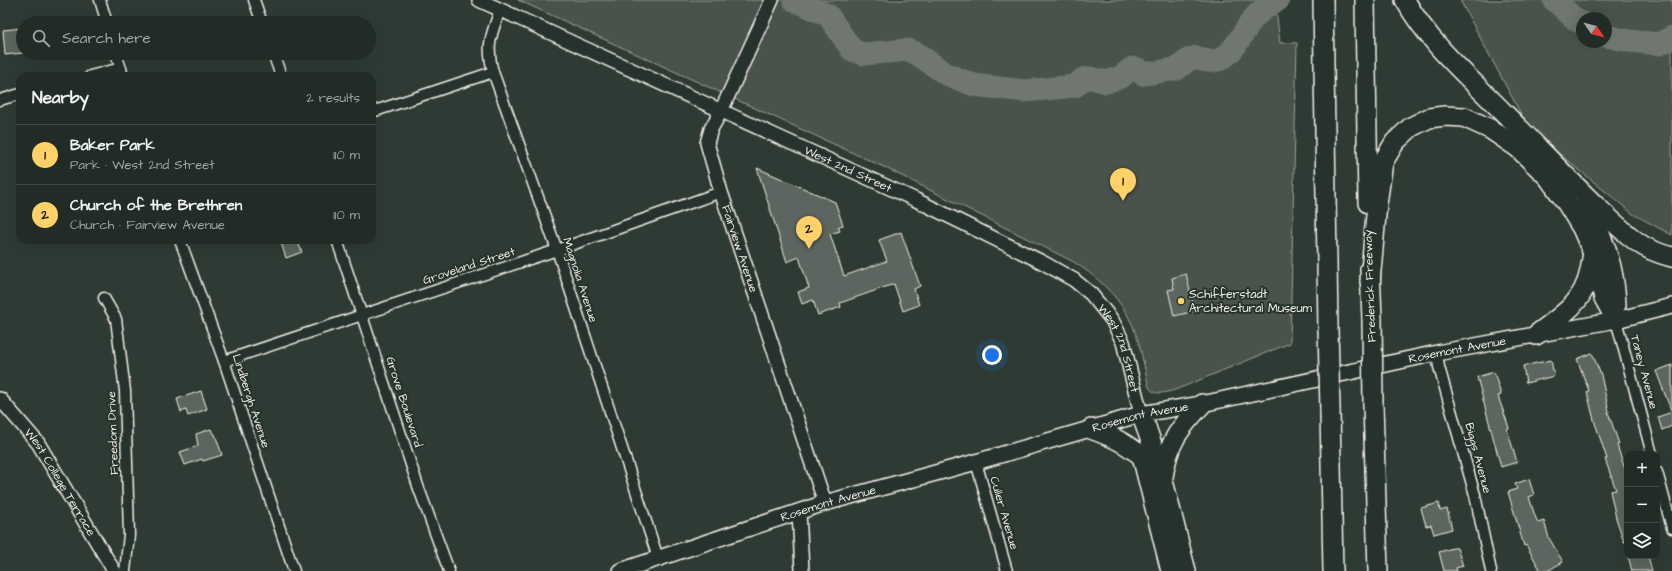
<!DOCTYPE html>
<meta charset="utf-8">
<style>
body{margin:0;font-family:"Architects Daughter",sans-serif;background:#2a342f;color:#f1f3f6}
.controls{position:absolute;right:12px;bottom:12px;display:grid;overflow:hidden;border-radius:8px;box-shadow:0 4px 16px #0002}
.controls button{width:36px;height:36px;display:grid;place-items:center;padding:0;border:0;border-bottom:1px solid #3f4844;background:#222c27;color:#f1f3f6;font:20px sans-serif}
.compass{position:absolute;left:1576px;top:12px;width:36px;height:36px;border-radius:50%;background:#222c27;box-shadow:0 4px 16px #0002;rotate:125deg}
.you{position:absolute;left:992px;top:355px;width:14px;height:14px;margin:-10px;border:3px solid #fff;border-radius:50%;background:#1a73e8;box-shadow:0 0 0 6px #1a73e833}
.badge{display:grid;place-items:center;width:26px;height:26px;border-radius:50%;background:#ffd166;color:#111;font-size:13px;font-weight:700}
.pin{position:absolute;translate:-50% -33px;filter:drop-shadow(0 1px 2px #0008)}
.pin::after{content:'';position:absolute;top:21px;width:14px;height:12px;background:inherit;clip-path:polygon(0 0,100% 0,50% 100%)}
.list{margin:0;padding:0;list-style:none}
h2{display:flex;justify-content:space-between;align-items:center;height:52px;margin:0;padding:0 16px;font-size:17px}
h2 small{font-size:13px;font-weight:400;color:#a2a7a7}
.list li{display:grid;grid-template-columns:26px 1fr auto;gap:12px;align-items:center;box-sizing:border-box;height:60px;padding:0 16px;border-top:1px solid #3f4844}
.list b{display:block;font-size:15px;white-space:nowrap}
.list p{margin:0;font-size:13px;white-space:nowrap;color:#a2a7a7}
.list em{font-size:13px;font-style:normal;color:#a2a7a7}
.icon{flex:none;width:22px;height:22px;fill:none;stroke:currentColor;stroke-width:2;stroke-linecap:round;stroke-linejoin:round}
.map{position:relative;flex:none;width:1672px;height:571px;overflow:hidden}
.search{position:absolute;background:#222c27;box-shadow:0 4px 16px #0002;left:16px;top:16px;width:360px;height:44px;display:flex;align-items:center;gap:10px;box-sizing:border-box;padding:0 14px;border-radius:22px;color:#a2a7a7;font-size:15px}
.panel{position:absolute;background:#222c27;box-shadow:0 4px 16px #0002;left:16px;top:72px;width:360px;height:172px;border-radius:12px}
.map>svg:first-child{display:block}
.green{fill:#48524c;stroke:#9ea29a;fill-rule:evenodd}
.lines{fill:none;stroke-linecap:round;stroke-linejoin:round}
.river{stroke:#6f7770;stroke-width:23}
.building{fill:#5c655e;stroke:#f4f1e8}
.minor-casing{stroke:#f4f1e8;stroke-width:13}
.tertiary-casing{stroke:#f4f1e8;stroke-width:16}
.secondary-casing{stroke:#f4f1e8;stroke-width:18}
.motorway-casing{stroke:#f4f1e8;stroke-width:22}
.minor{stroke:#26332d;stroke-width:10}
.tertiary{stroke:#26332d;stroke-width:13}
.secondary{stroke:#26332d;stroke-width:15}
.motorway{stroke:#26332d;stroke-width:19}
.motorway-bridge-casing{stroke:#f4f1e8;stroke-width:22;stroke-linecap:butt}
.motorway-bridge{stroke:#26332d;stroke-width:19}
.poi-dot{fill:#ffd166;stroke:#26332d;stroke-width:1.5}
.labels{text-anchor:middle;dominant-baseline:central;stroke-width:4;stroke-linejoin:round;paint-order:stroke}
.street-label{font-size:12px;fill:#f4f1e8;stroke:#26332d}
.poi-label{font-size:12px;fill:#f4f1e8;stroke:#26332d;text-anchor:start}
</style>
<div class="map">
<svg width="1672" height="571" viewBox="0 0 1672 571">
<rect width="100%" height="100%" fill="#2e3b34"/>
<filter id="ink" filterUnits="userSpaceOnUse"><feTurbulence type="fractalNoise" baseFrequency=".025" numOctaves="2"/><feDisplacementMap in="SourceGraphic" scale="8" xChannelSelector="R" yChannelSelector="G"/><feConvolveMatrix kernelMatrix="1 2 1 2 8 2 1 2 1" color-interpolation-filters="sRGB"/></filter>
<g filter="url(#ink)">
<!-- green -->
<g class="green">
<path d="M518,0H1275L1280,43H1297L1290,343L1175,390C1166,392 1155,397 1149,387C1143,364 1140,337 1128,316C1116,294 1094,274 1072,261L886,168Z"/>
<path d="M1460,0H1672V235L1633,214L1529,129ZM1582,18H1606V42H1582Z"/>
</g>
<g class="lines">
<!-- river -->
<g class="river">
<path d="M794,0L828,15L852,50L863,54L908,50L916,53L946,74L974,85L1025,91L1075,86L1083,79L1091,78L1106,82L1121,77L1132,68L1138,69L1143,74L1177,69L1188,60L1196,57C1227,73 1237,40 1253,19C1260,11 1268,5 1278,0"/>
<polyline points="1554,0 1576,20 1582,23"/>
<polyline points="1606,36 1629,41 1660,44 1672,37"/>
</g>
</g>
<!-- building -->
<g class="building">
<polygon points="23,28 23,53 5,55 3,30"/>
<polygon points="757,168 835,202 843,225 838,227 840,231 830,234 844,276 887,261 879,240 901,232 920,286 914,289 919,305 903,311 894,284 840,303 841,307 818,315 813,300 802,304 798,292 809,288 799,257 787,262"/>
<polygon points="280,240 297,240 302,252 286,258"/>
<polygon points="1186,274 1195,311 1174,316 1168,290 1174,289 1172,278"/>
<polygon points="1592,353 1601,375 1609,412 1608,412 1619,444 1617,445 1627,475 1627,542 1624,542 1616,518 1610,491 1616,490 1605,459 1607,459 1594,420 1587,392 1589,391 1577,359"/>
<polygon points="1551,360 1554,376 1526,383 1523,366"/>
<polygon points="1672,365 1672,410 1671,410 1656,371"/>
<polygon points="1494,372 1501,395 1498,396 1509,428 1507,429 1517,462 1501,467 1477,377"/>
<polygon points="201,391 207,409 188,416 186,410 181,412 177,399"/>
<polygon points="1672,412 1672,426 1662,430 1658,417"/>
<polygon points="211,429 213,434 215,434 222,455 203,461 202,459 185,465 180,452 198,446 196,434"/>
<polygon points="1529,479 1534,495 1529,497 1535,516 1538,523 1544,521 1549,538 1563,562 1547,571 1541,571 1526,545 1524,546 1508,492 1517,489 1515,484"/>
<polygon points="1439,503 1440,511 1447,509 1452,529 1434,534 1431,525 1426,526 1421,508"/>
<polygon points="1453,548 1457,548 1463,566 1456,568 1457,571 1444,571 1439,552"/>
<polygon points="1628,556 1648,556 1652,571 1632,571"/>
</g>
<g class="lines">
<!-- minor casing -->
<g class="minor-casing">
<g id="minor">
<polyline points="100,0 107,23"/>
<polyline points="254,0 262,23"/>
<path d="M500,10C491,36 486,44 493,72L557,250L658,558"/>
<polyline points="116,53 123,76"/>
<polyline points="273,53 281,76"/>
<polyline points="90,76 121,68"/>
<polyline points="0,100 20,94"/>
<polyline points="372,112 493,72"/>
<polyline points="180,240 224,361 294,571"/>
<polyline points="337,240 418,486 449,571"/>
<polyline points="104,298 116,319 125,391 129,535 125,571"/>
<polyline points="1616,320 1652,454"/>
<polyline points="1437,353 1439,367 1475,495 1491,571"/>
<polyline points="224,361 557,250 721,192"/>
<polyline points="976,462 1007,571"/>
<polyline points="1657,472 1672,528"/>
</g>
</g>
<!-- tertiary casing -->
<g class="tertiary-casing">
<g id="tertiary">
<path id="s1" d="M479,0L916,200L1042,262L1074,280L1091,294L1112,320L1123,342L1141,414"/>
<path id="s2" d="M772,0L721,111L711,129L707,143L721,192L825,503"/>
<path id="s3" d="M0,399L38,443L114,571"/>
<polyline points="799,511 802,571"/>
</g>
</g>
<!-- secondary casing -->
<g class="secondary-casing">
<g id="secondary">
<path id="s4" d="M620,571L825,503L976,462L1141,414L1202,404L1437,353L1616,320L1672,306"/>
</g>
</g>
<!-- motorway casing -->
<g class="motorway-casing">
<g id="motorway">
<polyline points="1323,0 1328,328"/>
<polyline points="1365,0 1368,203"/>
<path d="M1405,0C1430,45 1470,78 1505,114C1535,144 1564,175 1595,205C1608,217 1621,230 1636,241C1646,249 1660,254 1672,257"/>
<path d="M1584,204C1603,234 1615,269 1616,305"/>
<polyline points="1370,269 1372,319"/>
<polyline points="1370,282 1377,204 1383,162 1395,142 1411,127 1429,118 1445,116 1464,117 1490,129 1518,148 1548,177 1566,202 1582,228 1593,253 1604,298 1616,320"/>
<path d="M1536,335C1567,311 1588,301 1592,258"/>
<polyline points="1373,403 1378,571"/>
<polyline points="1330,410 1333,571"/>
<path d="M1141,414C1161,464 1172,518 1186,571"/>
<path d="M1091,429C1113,437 1124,442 1143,457"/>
<polyline points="1142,456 1171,571"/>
<path d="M1163,477C1168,442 1179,429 1202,404"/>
</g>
</g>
<!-- minor -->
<use href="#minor" class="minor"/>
<!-- tertiary -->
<use href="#tertiary" class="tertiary"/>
<!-- secondary -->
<use href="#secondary" class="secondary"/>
<!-- motorway -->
<use href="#motorway" class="motorway"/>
<!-- motorway-bridge casing -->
<g class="motorway-bridge-casing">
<g id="motorway-bridge">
<polyline points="1372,319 1373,403"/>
<polyline points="1328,328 1330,410"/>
</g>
</g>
<!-- motorway-bridge -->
<use href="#motorway-bridge" class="motorway-bridge"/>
</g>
</g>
<!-- markers -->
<circle class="poi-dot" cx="1181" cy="301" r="4"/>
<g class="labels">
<!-- street labels -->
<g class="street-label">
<text stroke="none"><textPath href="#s1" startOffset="406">West 2nd Street</textPath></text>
<text stroke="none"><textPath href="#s2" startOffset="268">Fairview Avenue</textPath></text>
<text transform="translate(469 266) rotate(-18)">Groveland Street</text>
<text transform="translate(580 280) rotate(72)">Magnolia Avenue</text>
<text transform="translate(1370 286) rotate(-92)">Frederick Freeway</text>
<text stroke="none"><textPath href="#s1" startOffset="742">West 2nd Street</textPath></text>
<text stroke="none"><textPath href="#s4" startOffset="867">Rosemont Avenue</textPath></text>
<text transform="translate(1644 372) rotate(75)">Taney Avenue</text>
<text transform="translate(251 401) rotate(72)">Lindbergh Avenue</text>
<text transform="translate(404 402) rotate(72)">Grove Boulevard</text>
<text stroke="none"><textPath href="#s4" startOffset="543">Rosemont Avenue</textPath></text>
<text transform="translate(113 433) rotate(-92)">Freedom Drive</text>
<text transform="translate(1478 458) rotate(75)">Biggs Avenue</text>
<text stroke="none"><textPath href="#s3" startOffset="103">West College Terrace</textPath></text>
<text stroke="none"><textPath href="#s4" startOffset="219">Rosemont Avenue</textPath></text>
<text transform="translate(1004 513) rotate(74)">Culler Avenue</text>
</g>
<!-- poi labels -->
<g class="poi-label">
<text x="1189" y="294">Schifferstadt<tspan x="1189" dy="14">Architectural Museum</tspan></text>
</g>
</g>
</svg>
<div class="controls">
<button>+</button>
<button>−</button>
<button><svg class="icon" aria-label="layers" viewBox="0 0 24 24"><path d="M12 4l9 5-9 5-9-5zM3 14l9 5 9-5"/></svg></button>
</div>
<svg class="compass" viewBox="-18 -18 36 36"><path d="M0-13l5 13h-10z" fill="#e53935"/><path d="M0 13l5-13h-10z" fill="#a2a7a7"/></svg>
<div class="you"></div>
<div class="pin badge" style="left:1123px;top:201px">1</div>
<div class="pin badge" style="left:809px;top:249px">2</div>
<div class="search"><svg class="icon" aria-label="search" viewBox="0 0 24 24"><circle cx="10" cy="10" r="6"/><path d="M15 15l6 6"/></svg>Search here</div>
<section class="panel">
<h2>Nearby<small>2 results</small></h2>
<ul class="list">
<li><span class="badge">1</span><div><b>Baker Park</b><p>Park · West 2nd Street</p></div><em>110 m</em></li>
<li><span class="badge">2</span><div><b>Church of the Brethren</b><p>Church · Fairview Avenue</p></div><em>110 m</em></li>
</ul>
</section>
</div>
